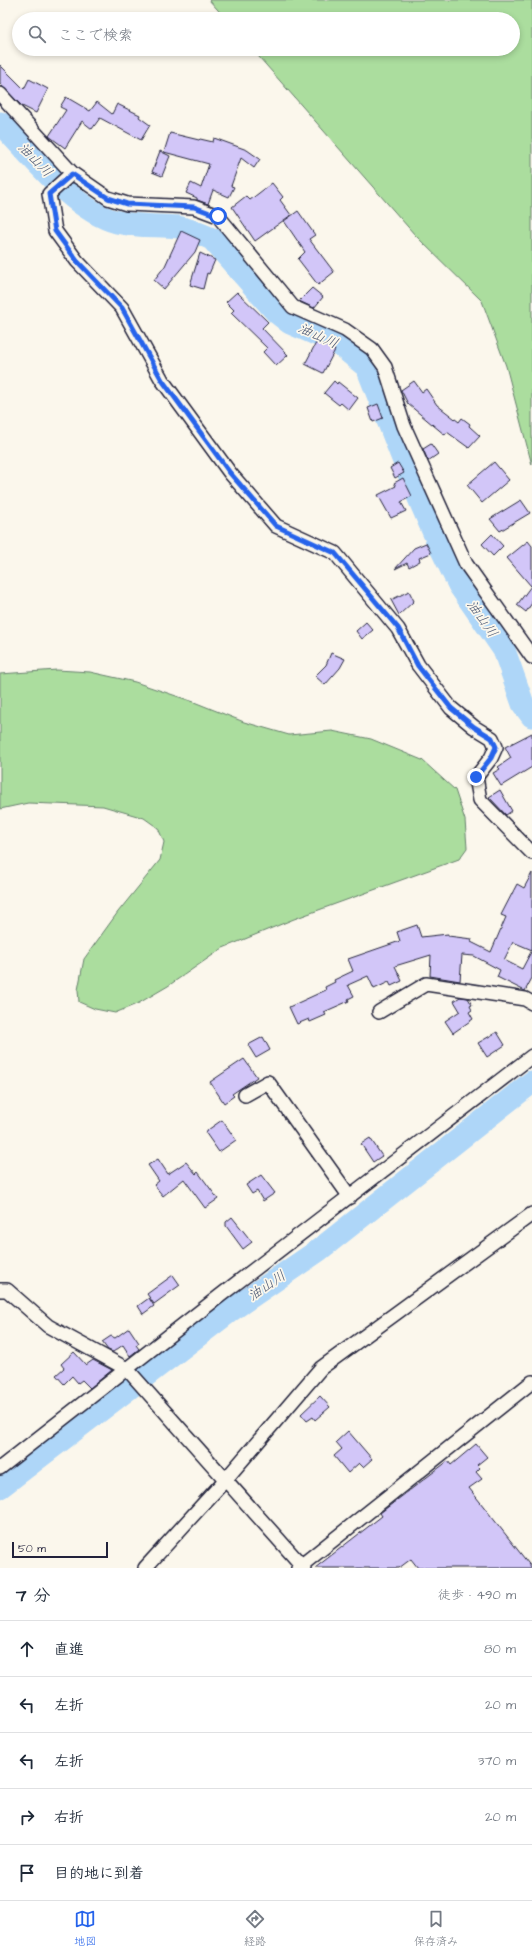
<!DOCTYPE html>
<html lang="ja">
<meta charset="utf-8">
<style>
body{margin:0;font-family:"Architects Daughter","Klee One",sans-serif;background:#f2f2f3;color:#1f2937}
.scale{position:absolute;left:12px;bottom:10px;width:96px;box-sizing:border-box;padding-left:4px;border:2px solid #22223b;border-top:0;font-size:11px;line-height:14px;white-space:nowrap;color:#22223b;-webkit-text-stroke:3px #fbf7ec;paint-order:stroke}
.stop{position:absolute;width:12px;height:12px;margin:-9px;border:3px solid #2563eb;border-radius:50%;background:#fff}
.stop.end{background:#2563eb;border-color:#fff;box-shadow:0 1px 4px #0008}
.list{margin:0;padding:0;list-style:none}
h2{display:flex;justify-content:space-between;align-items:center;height:52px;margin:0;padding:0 16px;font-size:17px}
h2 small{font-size:13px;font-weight:400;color:#747a83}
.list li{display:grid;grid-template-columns:26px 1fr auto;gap:12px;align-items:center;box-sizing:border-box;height:56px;padding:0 16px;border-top:1px solid #e0e1e3}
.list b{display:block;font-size:15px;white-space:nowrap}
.list em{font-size:13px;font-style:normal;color:#747a83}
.icon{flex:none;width:22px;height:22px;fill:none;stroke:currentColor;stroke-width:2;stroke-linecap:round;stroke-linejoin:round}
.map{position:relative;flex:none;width:532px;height:1568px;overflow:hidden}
.search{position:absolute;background:#fff;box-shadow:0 2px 6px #0003;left:12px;right:12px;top:12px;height:44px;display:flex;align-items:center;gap:10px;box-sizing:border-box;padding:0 14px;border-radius:22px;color:#747a83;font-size:15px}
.sheet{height:332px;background:#fff}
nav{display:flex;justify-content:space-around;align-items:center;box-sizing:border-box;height:56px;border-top:1px solid #e0e1e3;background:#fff;font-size:11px;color:#747a83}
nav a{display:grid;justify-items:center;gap:2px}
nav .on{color:#2563eb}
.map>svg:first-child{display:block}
.green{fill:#abdd9e;stroke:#66806c}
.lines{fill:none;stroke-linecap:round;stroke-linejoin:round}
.river{stroke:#aed6f8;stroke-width:23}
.building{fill:#d2c6f8;stroke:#22223b}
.minor-casing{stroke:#22223b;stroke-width:16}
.minor{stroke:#fbf7ec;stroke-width:13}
.route{stroke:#2563eb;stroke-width:5}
.labels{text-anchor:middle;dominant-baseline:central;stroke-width:3.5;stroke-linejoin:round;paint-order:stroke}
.water-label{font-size:14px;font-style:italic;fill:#4c5874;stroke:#fbf7ec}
</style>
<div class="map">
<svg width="532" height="1568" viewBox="0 0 532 1568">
<rect width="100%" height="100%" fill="#fbf7ec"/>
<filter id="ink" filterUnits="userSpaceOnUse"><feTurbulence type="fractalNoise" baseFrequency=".025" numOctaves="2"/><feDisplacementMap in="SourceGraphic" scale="8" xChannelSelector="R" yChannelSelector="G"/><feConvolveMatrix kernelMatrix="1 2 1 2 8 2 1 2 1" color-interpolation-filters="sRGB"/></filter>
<g filter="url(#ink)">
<!-- green -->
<g class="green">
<polygon points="209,0 532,0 532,465 506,366 482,301 415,235 252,49 513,49 513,19 226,19"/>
<polygon points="57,670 90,672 135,682 194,702 244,722 289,735 332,731 371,739 422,760 455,790 465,820 467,848 459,859 294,919 223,948 168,986 139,1003 115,1013 95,1009 79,1002 78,990 84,959 118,912 160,860 164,842 158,828 144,818 103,806 28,803 0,809 0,674"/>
</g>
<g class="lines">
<!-- river -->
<g class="river">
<path d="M0,123C31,155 74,211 117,222C137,227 158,225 178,227C190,229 201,234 212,239L276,312L290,323L339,344L367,367L414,487L437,540L459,585L504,650L523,704L532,716"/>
<polyline points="0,1487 230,1311 319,1250 532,1082"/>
</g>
</g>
<!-- building -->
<g class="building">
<polygon points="0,65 24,89 29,79 48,89 36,113 22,106 0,84"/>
<polygon points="66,97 90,111 97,102 112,114 117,104 140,115 139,117 150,125 141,140 100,118 92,129 82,121 65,148 49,136 66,110 60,107"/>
<polygon points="170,133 199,140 200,139 213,142 214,138 247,150 260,159 254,168 241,158 231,186 234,187 229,197 213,190 208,204 197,200 197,198 186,193 191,183 201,188 209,164 164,152"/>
<polygon points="160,151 170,156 162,176 152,172"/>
<polygon points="272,183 283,197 280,200 291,215 255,241 232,207 246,196 250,200"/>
<polygon points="298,211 315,235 309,239 334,272 318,285 298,259 305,252 284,221"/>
<polygon points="181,231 200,240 195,252 164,289 154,280 165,266"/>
<polygon points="200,253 215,260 209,274 207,273 203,289 190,285"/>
<polygon points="312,288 323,297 314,308 299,301"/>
<polygon points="237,292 268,322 262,328 288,355 276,366 263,352 267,348 231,313 234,310 226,302"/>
<polygon points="316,343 320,343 335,350 323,373 305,364"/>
<polygon points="334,381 337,384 338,382 358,398 349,410 341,403 339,405 324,393"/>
<polygon points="414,381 422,392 426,389 437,405 459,422 462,418 470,424 469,426 480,436 469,448 447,432 445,435 408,404 401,390"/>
<polygon points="378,404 383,418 373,422 368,408"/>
<polygon points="431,444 438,454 428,461 423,449"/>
<polygon points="494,462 509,480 482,503 467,485"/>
<polygon points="398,463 404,473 395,478 390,468"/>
<polygon points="403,478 412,496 401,502 406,511 391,518 378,495 396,486 394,483"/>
<polygon points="521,500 530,513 500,531 490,519"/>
<polygon points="492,534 503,546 493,556 482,544"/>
<polygon points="528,541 532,546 532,603 526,612 517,605 531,586 507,558"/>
<polygon points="426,543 431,553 419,558 420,561 409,567 407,563 395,569 414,548"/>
<polygon points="409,591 414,601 399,615 391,600"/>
<polygon points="366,622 373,630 362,639 356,631"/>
<polygon points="331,653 345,659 340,668 325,685 315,676 326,665"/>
<polygon points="532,733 532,767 501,786 493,773 500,769 498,767 511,758 505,747"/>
<polygon points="500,790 512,811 506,815 489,797"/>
<polygon points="532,873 532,950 513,942 504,960 522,969 532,950 532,978 525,991 497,977 500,970 474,956 462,955 460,981 430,976 431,955 395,966 402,981 391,986 389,982 374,989 368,976 348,985 354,996 348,999 349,1001 324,1012 326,1015 310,1022 309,1019 297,1024 289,1007 326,990 325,987 335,982 334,980 353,971 348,959 400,941 397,932 417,925 421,937 448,934 448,936 472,939 471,942 491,952 506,917 501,915 517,884 524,888"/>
<polygon points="460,997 468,998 472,1005 470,1006 472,1010 469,1012 473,1019 453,1033 445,1021 460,1011 454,1001"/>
<polygon points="497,1032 505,1045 487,1057 478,1043"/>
<polygon points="263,1037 270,1050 256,1058 248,1045"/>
<polygon points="244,1059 257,1077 232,1094 234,1096 224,1103 210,1082"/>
<polygon points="222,1120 236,1140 219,1152 205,1132"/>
<polygon points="370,1138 382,1156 373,1162 361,1144"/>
<polygon points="158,1159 168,1174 186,1162 196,1174 198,1172 218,1199 205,1208 184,1179 163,1196 154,1185 159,1181 148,1165"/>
<polygon points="261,1175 275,1193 263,1201 257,1191 252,1194 246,1185"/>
<polygon points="232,1217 252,1242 243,1249 226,1226 226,1222"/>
<polygon points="173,1275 180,1285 154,1304 147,1294"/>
<polygon points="149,1298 154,1306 143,1314 138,1306"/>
<polygon points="129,1328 139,1343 136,1345 139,1349 130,1356 123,1345 113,1352 108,1350 102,1342 111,1336 115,1338"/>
<polygon points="74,1352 86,1365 93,1360 112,1370 90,1388 82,1380 78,1383 72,1376 64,1384 56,1375 64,1368 61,1364"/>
<polygon points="320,1396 330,1407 315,1420 313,1417 307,1421 301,1414"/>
<polygon points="348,1431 372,1459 363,1467 359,1463 348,1473 334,1456 342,1449 336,1442"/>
<polygon points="476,1444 487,1457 477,1465 480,1468 476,1472 482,1479 469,1488 532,1568 418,1568 411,1559 399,1568 315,1568 382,1516 380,1513 448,1461 451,1465"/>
</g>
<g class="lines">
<!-- minor casing -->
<g class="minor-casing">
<g id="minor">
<polyline points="0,94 72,173 108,198 127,204 194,207 218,216 293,307 345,330 372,349 385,367 404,426 466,564 532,657"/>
<polyline points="72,173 49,194 55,231 77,261 122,308 162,380 230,473 276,526 335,553 398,629 418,665 451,708 474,727 492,738 496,747 491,758 476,777 480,800 532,853"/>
<polyline points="379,1012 426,984 525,999 532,1003"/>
<polyline points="245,1095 268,1082 350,1197"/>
<polyline points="0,1290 7,1290 48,1326 127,1369 304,1568"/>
<polyline points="0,1468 221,1295 532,1056"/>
<polyline points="145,1568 226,1479 321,1368 532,1214"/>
<polyline points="298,1568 532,1382"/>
</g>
</g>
<!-- minor -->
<use href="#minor" class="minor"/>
</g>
</g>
<g class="lines" filter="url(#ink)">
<!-- route -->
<polyline class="route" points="218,216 194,207 127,204 108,198 72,174 49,194 55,231 77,261 122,308 162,380 230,473 276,526 335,553 398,628 418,666 451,708 474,727 492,738 496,747 491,758 476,777"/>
</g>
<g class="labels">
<!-- water labels -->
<g class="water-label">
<text transform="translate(35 160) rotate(46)">油山川</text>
<text transform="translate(318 336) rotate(25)">油山川</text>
<text transform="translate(482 619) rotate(55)">油山川</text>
<text transform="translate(267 1286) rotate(-34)">油山川</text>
</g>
</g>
</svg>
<div class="scale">50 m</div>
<div class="stop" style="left:218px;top:216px"></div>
<div class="stop end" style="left:476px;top:777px"></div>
<div class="search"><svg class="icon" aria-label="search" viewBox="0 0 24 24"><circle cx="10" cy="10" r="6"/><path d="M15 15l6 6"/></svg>ここで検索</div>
</div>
<section class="sheet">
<h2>7 分<small>徒歩 · 490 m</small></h2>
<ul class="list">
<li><svg class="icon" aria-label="ahead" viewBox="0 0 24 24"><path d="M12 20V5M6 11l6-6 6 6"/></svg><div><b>直進</b></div><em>80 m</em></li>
<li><svg class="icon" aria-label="left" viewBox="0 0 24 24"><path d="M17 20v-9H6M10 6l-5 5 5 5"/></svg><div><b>左折</b></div><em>20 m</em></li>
<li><svg class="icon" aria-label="left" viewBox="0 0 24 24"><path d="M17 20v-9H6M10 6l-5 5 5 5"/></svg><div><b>左折</b></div><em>370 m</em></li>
<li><svg class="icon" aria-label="right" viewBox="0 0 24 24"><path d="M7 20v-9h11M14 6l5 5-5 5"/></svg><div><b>右折</b></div><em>20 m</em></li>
<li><svg class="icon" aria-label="arrive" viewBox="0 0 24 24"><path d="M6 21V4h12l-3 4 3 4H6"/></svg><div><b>目的地に到着</b></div></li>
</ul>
</section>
<nav>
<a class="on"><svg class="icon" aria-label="map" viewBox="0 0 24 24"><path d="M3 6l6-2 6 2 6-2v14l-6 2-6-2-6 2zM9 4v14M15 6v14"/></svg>地図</a>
<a><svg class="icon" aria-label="directions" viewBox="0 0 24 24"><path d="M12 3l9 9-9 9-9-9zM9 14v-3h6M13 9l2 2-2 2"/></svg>経路</a>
<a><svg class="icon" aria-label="saved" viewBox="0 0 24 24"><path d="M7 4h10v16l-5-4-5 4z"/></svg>保存済み</a>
</nav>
